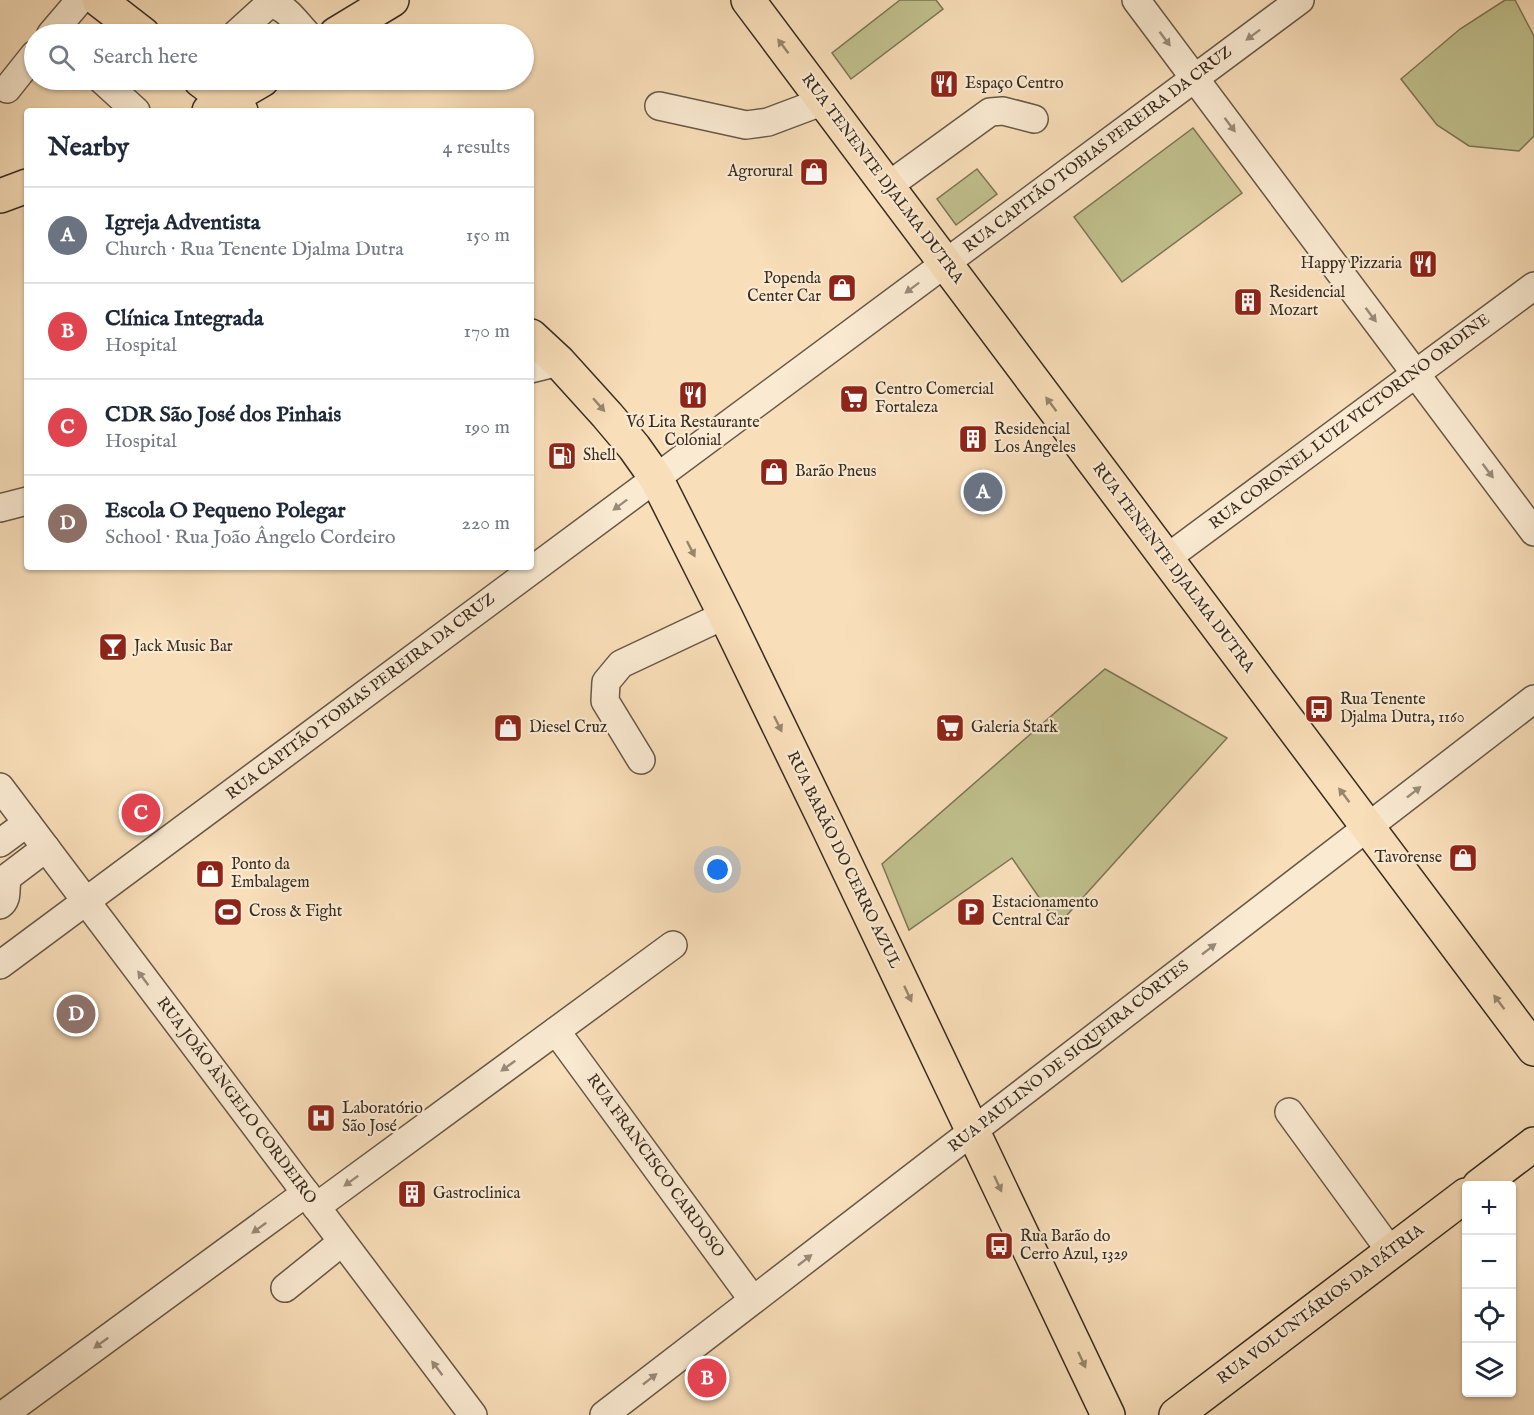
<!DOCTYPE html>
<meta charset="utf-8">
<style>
body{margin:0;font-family:"IM FELL English",serif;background:#f6f6f7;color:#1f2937}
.controls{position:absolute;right:18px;bottom:18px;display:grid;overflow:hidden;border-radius:6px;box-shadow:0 2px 4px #0004}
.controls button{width:54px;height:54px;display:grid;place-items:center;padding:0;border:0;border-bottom:2px solid #e0e1e3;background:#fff;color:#1f2937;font:30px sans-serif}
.you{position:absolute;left:718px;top:870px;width:21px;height:21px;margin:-15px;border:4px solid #fff;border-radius:50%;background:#1a73e8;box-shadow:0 0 0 9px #1a73e833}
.badge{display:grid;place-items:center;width:39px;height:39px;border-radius:50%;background:#0b8043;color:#fff;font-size:20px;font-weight:700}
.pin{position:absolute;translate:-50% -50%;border:3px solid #fff;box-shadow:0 2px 6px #0006}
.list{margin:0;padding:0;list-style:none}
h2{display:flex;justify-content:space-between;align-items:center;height:78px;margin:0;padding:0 24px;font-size:26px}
h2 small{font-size:20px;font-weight:400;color:#747a83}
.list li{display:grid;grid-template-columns:39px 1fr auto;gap:18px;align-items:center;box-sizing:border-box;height:96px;padding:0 24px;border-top:2px solid #e0e1e3}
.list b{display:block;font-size:22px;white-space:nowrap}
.list p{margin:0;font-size:20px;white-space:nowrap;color:#747a83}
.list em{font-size:20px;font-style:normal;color:#747a83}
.icon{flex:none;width:33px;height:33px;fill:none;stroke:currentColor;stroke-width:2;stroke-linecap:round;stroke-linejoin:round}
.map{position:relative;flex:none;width:1534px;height:1415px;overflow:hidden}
.search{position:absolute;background:#fff;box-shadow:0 2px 4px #0004;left:24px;top:24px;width:510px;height:66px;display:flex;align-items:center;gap:15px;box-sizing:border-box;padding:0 21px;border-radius:33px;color:#747a83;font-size:22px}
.panel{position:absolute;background:#fff;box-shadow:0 2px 4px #0004;left:24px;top:108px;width:510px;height:462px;border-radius:6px}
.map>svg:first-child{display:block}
.green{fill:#c0c08d;stroke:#7c7656;stroke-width:1.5}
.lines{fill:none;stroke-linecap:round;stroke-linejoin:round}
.minor-casing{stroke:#675846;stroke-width:30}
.major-casing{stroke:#372c20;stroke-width:36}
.minor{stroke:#faead2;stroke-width:27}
.major{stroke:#f8deb9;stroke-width:33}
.oneway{fill:#988b79}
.oneway2{fill:#98856c}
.labels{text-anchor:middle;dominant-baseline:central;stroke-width:4.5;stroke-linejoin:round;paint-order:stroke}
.poi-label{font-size:16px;fill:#372c20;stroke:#faead2;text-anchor:start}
.street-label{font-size:16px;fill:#372c20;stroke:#faead2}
</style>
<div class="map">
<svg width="1534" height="1415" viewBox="0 0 1534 1415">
<rect width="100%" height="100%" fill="#f8deb9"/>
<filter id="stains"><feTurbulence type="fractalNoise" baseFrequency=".00333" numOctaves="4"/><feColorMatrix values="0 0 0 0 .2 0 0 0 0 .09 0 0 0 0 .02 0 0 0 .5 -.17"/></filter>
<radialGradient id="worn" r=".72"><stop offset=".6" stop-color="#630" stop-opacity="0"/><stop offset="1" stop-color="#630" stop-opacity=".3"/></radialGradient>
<!-- green -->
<g class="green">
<polygon points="900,0 936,0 943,9 851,79 832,53"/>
<polygon points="1505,0 1515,0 1534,36 1534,136 1519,151 1469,146 1437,125 1401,79 1460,29"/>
<polygon points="1193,128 1242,193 1122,282 1074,217"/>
<polygon points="977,169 997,194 956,225 937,199"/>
<polygon points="1105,669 1227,738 1058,925 1012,858 909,930 882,864"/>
</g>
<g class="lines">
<!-- minor casing -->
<g class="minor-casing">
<g id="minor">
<polyline points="1136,0 1534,532"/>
<polyline points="51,34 80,0"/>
<path d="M236,34L269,4C286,5 296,23 307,34"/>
<polyline points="102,80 136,111"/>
<polyline points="7,89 34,55"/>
<polyline points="659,106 746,125 768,122 824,101"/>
<polyline points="888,186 990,112 1003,111 1034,119"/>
<polyline points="531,369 559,362"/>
<polyline points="0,508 27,501"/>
<polyline points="1167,558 1534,286"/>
<polyline points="641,760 605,701 606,682 621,664 725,615"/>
<polyline points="0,787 473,1415"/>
<polyline points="0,843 27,823"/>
<path d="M0,905C10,898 3,886 9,876L46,848"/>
<polyline points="0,965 1300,0"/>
<polyline points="556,1031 753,1300"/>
<polyline points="1289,1112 1391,1252"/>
<polyline points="316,1207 673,945"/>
<polyline points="285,1288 342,1242"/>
<polyline points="3,1415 306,1193"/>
<polyline points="604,1415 1534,699"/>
</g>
</g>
<!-- major casing -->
<g class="major-casing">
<g id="major">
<polyline points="99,0 143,34"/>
<polyline points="748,0 1534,1049"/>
<polyline points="336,34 392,0"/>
<polyline points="200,80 241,111"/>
<polyline points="209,111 262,80"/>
<polyline points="0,196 27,186"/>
<polyline points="531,336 559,362 607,415 634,447 656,478 725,615 828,827 1108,1415"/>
<polyline points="1479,1186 1534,1144"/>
<polyline points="1176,1415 1466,1195"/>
</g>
</g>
<!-- minor -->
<use href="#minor" class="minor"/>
<!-- major -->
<use href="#major" class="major"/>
</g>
<!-- one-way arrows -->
<defs><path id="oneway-solid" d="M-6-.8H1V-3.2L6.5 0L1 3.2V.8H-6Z" transform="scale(1.5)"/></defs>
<g class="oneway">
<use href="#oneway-solid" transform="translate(1253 35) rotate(143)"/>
<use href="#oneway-solid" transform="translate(1165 39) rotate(53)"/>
<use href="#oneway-solid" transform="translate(1230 125) rotate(53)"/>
<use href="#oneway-solid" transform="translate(912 288) rotate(143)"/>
<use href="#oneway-solid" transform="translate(1371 315) rotate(53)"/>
<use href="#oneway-solid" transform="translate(1488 471) rotate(53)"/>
<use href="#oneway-solid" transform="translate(620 505) rotate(143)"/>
<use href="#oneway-solid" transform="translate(1414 792) rotate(-38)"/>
<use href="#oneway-solid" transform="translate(1209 949) rotate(-38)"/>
<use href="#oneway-solid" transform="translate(143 978) rotate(-127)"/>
<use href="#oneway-solid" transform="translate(508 1066) rotate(144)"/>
<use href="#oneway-solid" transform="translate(351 1181) rotate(144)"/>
<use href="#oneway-solid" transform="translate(259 1228) rotate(144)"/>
<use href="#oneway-solid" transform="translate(805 1260) rotate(-38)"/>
<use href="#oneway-solid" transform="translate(101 1343) rotate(144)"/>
<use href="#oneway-solid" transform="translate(437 1368) rotate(-127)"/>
<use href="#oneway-solid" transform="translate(650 1379) rotate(-38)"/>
</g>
<g class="oneway2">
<use href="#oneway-solid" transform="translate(783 46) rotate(-127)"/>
<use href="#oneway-solid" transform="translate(1051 404) rotate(-127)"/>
<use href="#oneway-solid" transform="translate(599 405) rotate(49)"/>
<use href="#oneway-solid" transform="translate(691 549) rotate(63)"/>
<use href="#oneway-solid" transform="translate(778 724) rotate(64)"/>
<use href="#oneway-solid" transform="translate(1344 795) rotate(-127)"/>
<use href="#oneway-solid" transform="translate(908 994) rotate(65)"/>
<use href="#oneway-solid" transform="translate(1499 1002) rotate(-127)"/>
<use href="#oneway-solid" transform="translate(998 1184) rotate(65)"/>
<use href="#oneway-solid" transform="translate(1082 1360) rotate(65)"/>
</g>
<!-- icons -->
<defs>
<g id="restaurant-square" transform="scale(1.5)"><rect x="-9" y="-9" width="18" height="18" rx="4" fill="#8f2418" stroke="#faead2"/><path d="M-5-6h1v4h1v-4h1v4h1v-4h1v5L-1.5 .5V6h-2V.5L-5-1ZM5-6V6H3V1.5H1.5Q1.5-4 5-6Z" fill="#fff"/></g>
<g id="shop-square" transform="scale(1.5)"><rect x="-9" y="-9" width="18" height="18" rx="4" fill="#8f2418" stroke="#faead2"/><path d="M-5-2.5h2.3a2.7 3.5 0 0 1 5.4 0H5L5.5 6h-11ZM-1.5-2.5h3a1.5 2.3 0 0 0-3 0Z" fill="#fff"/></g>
<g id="building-square" transform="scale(1.5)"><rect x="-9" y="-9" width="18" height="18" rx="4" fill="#8f2418" stroke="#faead2"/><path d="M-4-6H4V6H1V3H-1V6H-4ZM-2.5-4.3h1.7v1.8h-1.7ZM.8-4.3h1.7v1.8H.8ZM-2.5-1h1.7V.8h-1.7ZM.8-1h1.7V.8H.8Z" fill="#fff"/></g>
<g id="supermarket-square" transform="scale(1.5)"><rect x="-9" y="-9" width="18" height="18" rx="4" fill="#8f2418" stroke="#faead2"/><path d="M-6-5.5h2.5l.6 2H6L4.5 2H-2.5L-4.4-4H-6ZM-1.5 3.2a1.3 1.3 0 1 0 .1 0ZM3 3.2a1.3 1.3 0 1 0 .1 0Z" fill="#fff"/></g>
<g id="fuel-square" transform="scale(1.5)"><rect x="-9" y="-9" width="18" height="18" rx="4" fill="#8f2418" stroke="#faead2"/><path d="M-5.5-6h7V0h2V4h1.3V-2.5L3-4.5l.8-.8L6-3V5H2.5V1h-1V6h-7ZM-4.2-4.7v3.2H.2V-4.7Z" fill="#fff"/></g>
<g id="bar-square" transform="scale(1.5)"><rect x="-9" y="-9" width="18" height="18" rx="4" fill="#8f2418" stroke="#faead2"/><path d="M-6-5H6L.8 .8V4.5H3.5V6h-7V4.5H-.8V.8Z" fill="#fff"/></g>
<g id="bus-square" transform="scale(1.5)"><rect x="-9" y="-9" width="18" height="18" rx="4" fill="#8f2418" stroke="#faead2"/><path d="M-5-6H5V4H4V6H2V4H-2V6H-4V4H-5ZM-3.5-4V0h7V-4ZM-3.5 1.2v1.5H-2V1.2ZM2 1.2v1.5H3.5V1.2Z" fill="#fff"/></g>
<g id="stadium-square" transform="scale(1.5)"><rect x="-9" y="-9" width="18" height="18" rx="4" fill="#8f2418" stroke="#faead2"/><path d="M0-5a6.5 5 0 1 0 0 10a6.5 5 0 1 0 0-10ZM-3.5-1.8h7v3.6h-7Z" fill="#fff"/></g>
<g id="parking-square" transform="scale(1.5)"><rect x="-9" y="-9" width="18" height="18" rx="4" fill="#8f2418" stroke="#faead2"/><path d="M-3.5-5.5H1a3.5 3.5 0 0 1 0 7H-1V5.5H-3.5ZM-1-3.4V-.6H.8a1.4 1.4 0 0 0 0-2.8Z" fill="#fff"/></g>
<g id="hospital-square" transform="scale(1.5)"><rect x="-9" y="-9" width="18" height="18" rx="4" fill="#8f2418" stroke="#faead2"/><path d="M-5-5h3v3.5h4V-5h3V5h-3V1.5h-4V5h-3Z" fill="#fff"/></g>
</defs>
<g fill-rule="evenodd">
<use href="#restaurant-square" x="944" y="84"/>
<use href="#shop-square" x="814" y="172"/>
<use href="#restaurant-square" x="1423" y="264"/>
<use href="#shop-square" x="842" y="288"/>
<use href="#building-square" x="1248" y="302"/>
<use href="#restaurant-square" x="693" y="395"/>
<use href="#supermarket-square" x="854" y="399"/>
<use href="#building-square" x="973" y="439"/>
<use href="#fuel-square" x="562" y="456"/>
<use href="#shop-square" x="774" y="472"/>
<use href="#bar-square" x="113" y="647"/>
<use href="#bus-square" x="1319" y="709"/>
<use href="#shop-square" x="508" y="728"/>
<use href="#supermarket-square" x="950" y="728"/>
<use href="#shop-square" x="1463" y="858"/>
<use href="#shop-square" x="210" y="874"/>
<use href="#stadium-square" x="228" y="912"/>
<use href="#parking-square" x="971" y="912"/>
<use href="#hospital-square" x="321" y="1118"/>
<use href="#building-square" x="412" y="1194"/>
<use href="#bus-square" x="999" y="1246"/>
</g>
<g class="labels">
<!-- poi labels -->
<g class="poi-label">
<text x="965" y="84">Espaço Centro</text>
<text x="793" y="172" text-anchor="end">Agrorural</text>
<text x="1402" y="264" text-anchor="end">Happy Pizzaria</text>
<text x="821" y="279" text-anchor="end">Popenda<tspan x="821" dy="18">Center Car</tspan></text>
<text x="1269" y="293">Residencial<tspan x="1269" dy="18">Mozart</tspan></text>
<text x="875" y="390">Centro Comercial<tspan x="875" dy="18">Fortaleza</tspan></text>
<text x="693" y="423" text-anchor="middle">Vó Lita Restaurante<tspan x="693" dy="18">Colonial</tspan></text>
<text x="994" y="430">Residencial<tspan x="994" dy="18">Los Angeles</tspan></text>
<text x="583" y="456">Shell</text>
<text x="795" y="472">Barão Pneus</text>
<text x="134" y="647">Jack Music Bar</text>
<text x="1340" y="700">Rua Tenente<tspan x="1340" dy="18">Djalma Dutra, 1160</tspan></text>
<text x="529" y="728">Diesel Cruz</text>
<text x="971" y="728">Galeria Stark</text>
<text x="1442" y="858" text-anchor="end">Tavorense</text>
<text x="231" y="865">Ponto da<tspan x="231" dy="18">Embalagem</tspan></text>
<text x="992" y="903">Estacionamento<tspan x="992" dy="18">Central Car</tspan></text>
<text x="249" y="912">Cross &amp; Fight</text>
<text x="342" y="1109">Laboratório<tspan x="342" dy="18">São José</tspan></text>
<text x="433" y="1194">Gastroclinica</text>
<text x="1020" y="1237">Rua Barão do<tspan x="1020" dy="18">Cerro Azul, 1329</tspan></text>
</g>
<!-- street labels -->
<g class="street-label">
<text transform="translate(1098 150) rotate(-37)">RUA CAPITÃO TOBIAS PEREIRA DA CRUZ</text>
<text transform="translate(882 179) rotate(53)">RUA TENENTE DJALMA DUTRA</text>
<text transform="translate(1350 422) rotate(-37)">RUA CORONEL LUIZ VICTORINO ORDINE</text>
<text transform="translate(1173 568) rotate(53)">RUA TENENTE DJALMA DUTRA</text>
<text transform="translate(361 697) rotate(-37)">RUA CAPITÃO TOBIAS PEREIRA DA CRUZ</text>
<text transform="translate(843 860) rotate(64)">RUA BARÃO DO CERRO AZUL</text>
<text transform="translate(1069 1057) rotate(-38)">RUA PAULINO DE SIQUEIRA CÔRTES</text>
<text transform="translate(236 1101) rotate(53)">RUA JOÃO ÂNGELO CORDEIRO</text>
<text transform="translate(655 1166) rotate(54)">RUA FRANCISCO CARDOSO</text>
<text transform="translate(1321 1305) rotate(-37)">RUA VOLUNTÁRIOS DA PÁTRIA</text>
</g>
</g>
<rect width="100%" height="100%" filter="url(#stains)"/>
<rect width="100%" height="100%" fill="url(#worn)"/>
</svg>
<div class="controls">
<button>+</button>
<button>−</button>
<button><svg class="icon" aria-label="locate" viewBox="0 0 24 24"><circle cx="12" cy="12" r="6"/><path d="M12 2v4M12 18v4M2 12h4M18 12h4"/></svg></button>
<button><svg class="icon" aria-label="layers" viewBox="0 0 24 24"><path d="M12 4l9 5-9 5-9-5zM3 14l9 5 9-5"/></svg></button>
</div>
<div class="you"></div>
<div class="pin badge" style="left:983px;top:492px;background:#6b7280">A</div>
<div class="pin badge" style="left:707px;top:1378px;background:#e0444e">B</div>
<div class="pin badge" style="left:141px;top:813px;background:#e0444e">C</div>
<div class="pin badge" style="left:76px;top:1014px;background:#8d6e63">D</div>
<div class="search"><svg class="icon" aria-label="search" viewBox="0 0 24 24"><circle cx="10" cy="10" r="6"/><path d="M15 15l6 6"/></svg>Search here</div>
<section class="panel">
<h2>Nearby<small>4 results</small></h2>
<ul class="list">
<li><span class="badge" style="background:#6b7280">A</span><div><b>Igreja Adventista</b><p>Church · Rua Tenente Djalma Dutra</p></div><em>150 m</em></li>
<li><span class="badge" style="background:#e0444e">B</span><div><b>Clínica Integrada</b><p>Hospital</p></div><em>170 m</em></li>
<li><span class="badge" style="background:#e0444e">C</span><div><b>CDR São José dos Pinhais</b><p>Hospital</p></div><em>190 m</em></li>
<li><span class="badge" style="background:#8d6e63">D</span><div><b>Escola O Pequeno Polegar</b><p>School · Rua João Ângelo Cordeiro</p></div><em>220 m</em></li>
</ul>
</section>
</div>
